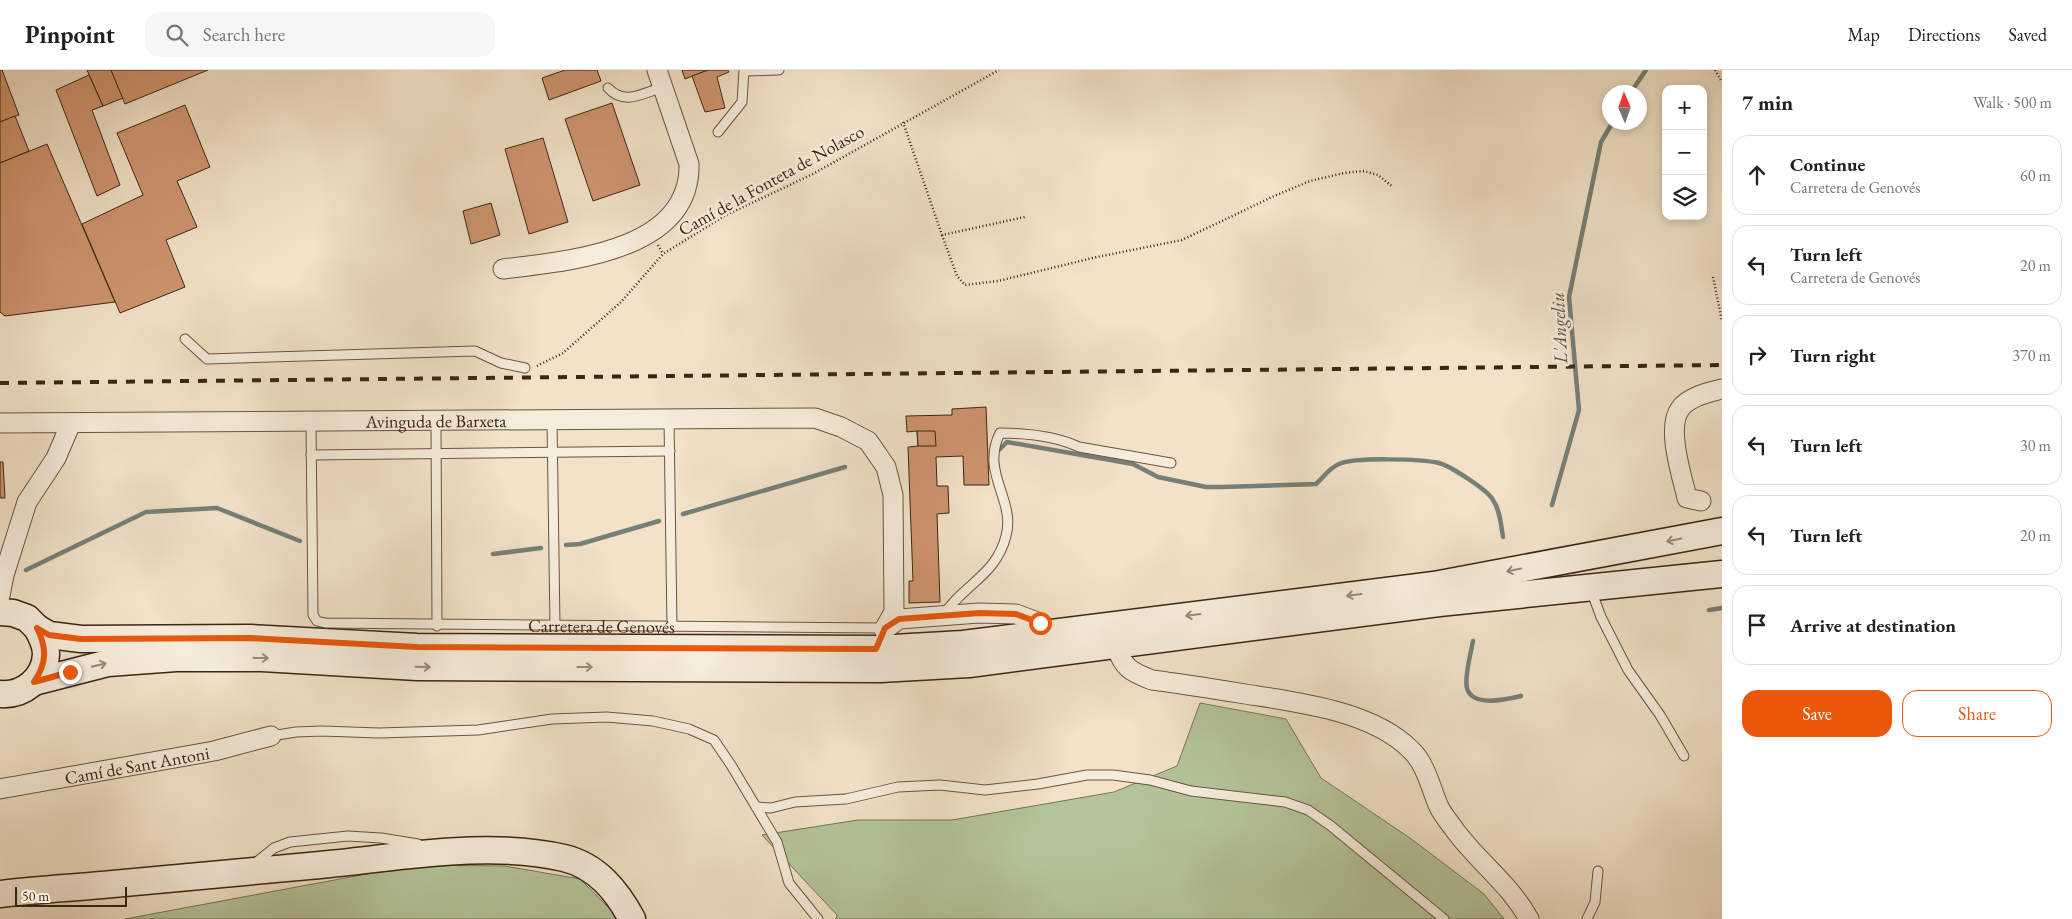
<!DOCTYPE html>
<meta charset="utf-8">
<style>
body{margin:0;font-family:"EB Garamond",serif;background:#f6f6f6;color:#202124}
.controls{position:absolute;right:15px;top:15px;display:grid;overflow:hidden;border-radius:10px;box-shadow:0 2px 8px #0003}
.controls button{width:45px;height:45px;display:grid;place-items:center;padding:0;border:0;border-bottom:1px solid #e0e0e0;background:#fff;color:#202124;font:25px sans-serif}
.compass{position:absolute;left:1602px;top:15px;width:45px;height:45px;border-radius:50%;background:#fff;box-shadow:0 2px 8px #0003;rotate:358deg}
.scale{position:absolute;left:15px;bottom:12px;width:112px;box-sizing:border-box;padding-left:5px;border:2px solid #3d2414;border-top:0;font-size:14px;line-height:18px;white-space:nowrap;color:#3d2414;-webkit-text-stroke:4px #f6ecdb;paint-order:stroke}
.stop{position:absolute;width:15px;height:15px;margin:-11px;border:4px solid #ea580c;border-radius:50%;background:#fff}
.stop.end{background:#ea580c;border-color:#fff;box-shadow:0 1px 5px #0008}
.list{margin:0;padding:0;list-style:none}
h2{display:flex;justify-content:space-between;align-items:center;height:65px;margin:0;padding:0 20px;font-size:21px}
h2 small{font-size:16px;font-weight:400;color:#757577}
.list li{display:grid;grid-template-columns:32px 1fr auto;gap:15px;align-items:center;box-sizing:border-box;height:80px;margin:0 10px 10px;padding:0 10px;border:1px solid #e0e0e0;border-radius:15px}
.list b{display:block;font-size:19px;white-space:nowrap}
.list p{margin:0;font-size:16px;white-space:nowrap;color:#757577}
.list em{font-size:16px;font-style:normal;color:#757577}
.actions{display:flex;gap:10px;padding:15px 20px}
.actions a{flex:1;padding:11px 0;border:1px solid #ea580c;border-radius:15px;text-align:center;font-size:18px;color:#ea580c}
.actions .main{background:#ea580c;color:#fff}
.icon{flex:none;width:28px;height:28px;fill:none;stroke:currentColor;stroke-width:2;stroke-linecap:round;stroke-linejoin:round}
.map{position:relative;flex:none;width:1722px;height:849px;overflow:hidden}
header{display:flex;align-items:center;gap:30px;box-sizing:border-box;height:70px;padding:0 25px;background:#fff;border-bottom:1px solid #e0e0e0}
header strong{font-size:24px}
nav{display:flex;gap:28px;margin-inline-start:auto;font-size:18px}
.search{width:350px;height:45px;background:#f6f6f6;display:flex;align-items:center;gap:12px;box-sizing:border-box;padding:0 18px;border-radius:15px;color:#757577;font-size:19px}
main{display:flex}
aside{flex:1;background:#fff}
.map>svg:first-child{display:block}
.green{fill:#b4c49a;stroke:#787457}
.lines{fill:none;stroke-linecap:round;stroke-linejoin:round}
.stream{stroke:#758078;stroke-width:4.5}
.building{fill:#ce946f;stroke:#3d2414}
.service-casing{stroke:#6a5441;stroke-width:11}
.minor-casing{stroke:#6a5441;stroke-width:21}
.secondary-casing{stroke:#3d2414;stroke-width:29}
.path{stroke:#3d2414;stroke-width:2.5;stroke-dasharray:1 2.5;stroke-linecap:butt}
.service{stroke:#f6ecdb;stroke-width:9}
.minor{stroke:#f6ecdb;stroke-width:19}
.secondary{stroke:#f6ecdb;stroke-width:26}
.rail{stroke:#3d2414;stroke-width:4;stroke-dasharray:9 9;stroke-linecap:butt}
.oneway{stroke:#9a8878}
.route{stroke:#ea580c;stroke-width:6}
.labels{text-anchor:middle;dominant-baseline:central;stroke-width:5;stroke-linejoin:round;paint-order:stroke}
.street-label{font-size:18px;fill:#3d2414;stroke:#f6ecdb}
.water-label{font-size:19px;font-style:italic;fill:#595246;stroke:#f6ecdb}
</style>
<header>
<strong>Pinpoint</strong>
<div class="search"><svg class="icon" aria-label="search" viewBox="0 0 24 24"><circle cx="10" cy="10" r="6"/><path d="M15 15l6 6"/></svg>Search here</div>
<nav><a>Map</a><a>Directions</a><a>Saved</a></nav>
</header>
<main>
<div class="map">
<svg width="1722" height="849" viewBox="0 0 1722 849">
<rect width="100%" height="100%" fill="#f1e2c8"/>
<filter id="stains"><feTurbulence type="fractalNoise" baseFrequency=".004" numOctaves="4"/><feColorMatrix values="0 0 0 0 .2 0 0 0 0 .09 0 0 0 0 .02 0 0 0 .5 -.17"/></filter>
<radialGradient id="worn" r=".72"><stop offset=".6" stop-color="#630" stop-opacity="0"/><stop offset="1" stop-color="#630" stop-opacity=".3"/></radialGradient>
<!-- green -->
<g class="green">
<polygon points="1200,633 1286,649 1321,708 1410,768 1484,824 1504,849 836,849 837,845 762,765 858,750 952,750 1114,722 1177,696"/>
<polygon points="415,795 505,796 580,809 616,845 617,849 125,849"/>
</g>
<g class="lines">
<!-- stream -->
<g class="stream">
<polyline points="1631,22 1646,0"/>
<path d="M999,380L1007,372L1133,394L1158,407L1206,417H1221L1316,414C1324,407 1329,398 1339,394C1355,387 1421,389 1439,393C1450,396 1488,420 1493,430C1500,440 1501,455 1503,467"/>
<polyline points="1552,435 1579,340 1569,227 1601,72 1613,52"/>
<polyline points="683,444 845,397"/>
<polyline points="566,475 580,474 659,451"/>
<polyline points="493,484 541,478"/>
<polyline points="26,500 146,442 217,438 300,471"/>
<polyline points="1709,540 1722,538"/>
<path d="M1473,571C1471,583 1464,607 1467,618C1472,638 1508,629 1521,626"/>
</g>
</g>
<!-- building -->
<g class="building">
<polygon points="0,0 2,0 19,45 0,52"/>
<polygon points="87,0 111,0 123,28 103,36"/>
<polygon points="111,0 208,0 125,34"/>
<polygon points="565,0 597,0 601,11 549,30 542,8"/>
<polygon points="682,0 708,0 685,9"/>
<polygon points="708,0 728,0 729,2 717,7 725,38 705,42 692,6"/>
<polygon points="89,5 103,36 92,40 120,115 97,126 56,20"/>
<polygon points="612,33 640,115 593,131 565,49"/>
<polygon points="185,35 210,97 177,111 197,157 166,170 185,217 120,243 82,154 143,125 117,63"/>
<polygon points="15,46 29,81 0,93 0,52"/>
<polygon points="543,68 568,152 529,164 505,79"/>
<polygon points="47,74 115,232 5,246 0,242 0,93"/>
<polygon points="491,133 500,165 471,174 463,141"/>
<polygon points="986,337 989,415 964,415 963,386 936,387 937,416 948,416 949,443 937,444 940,532 909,533 909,511 913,511 908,377 918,376 917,361 907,362 906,346 952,345 952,339"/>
<polygon points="917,361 935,361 936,376 918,376"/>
<polygon points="0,392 3,392 5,428 0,428"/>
</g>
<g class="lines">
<!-- service casing -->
<g class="service-casing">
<g id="service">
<polyline points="745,1 779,0"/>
<path d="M608,18C625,36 643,23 663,17"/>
<polyline points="718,62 742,32 744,0"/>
<polyline points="185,269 207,289 475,281 501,293 525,298"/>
<polyline points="669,350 672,557"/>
<polyline points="436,351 437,556"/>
<polyline points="552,351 555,556"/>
<path id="s1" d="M311,353L313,545L317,551L325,553L885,558"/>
<polyline points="311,385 670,381"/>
<polyline points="1591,520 1601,547 1628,600 1660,645 1684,686"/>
<path d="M943,546C963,514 996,506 1006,466C1016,430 980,403 1000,363C1026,363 1056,366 1079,377L1171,393"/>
<polyline points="271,666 296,662 322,661 379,663 478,660 552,649 607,647 653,651 689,659 714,670 731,695 777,772 789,813 818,849"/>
<polyline points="756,737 771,738 795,732 846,729 898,717 940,715 985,720 1038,714 1087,705 1113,705 1150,710 1191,721 1285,732 1308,740 1331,756 1444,849"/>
<polyline points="254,794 274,778 290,772 348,766 381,768 418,774"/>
<polyline points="1587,849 1595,832 1598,801"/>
</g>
</g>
<!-- minor casing -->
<g class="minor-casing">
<g id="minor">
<path d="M503,199C567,191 691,182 689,94L657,0"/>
<path id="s2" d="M0,353L815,348L841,357L868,371L886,397L893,425L894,542L885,558"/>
<path d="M1701,431L1687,428C1682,406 1666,358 1680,339C1688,327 1709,322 1722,319"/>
<polyline points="0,526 4,505 27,432 56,388 71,353"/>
<polyline points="884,560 899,549 979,543 1016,544 1040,553 1053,563"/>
<path d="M1116,576C1123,598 1131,602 1152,610C1183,614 1214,619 1245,624C1297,632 1373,641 1411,680C1426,694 1431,719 1439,737C1443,745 1449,752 1454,759C1477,791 1510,814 1529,849"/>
<path id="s3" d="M0,719L214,681L271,666"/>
</g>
</g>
<!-- secondary casing -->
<g class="secondary-casing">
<g id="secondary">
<polyline points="0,542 13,543 27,548 37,558 49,565 81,569 249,568 417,577 876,579 963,574 1434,515 1722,461"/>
<polyline points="34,612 108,593 176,588 262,588 417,597 880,599 969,594 1439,533 1722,504"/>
<path d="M0,624C23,626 45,609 46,584C46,575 42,567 37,558"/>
<path d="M0,824C34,820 68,818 102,815C174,808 247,802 320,795C397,788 488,770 564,788C597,796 617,821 632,849"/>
</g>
</g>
<!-- path -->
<g class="path">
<polyline points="1715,0 1722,12"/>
<polyline points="903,52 942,165 1025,147"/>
<polyline points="942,165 957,206 965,215 998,211 1097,187 1182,170 1272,127 1310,111 1344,103 1363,101 1378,105 1393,117"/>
<polyline points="658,175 663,184"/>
<polyline points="1713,207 1722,251"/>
<polyline points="537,296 563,283 621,232 663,184 726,145 811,105 999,0"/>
</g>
<!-- service -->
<use href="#service" class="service"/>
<!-- minor -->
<use href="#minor" class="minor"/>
<!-- secondary -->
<use href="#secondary" class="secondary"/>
<!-- rail -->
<polyline class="rail" points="0,313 1722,295"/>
</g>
<!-- one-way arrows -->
<defs><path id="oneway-shaft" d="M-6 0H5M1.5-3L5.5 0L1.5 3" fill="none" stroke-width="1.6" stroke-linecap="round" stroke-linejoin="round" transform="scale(1.25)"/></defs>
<g class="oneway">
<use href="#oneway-shaft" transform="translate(1674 470) rotate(169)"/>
<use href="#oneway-shaft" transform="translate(1514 500) rotate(169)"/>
<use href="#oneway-shaft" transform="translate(1354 525) rotate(173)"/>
<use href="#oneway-shaft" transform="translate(1193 545) rotate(173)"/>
<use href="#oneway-shaft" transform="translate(261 588) rotate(1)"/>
<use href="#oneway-shaft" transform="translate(99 595) rotate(-13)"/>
<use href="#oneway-shaft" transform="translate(423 597) rotate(1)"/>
<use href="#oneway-shaft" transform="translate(585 597)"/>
</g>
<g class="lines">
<!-- route -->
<path class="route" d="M70,602L34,612C47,593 47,578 37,558L49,565L81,569L249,568L417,577L876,579L885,558L899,549L979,543L1016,544L1040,553"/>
</g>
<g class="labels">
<!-- street labels -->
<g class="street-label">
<text transform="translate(771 110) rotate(-29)">Camí de la Fonteta de Nolasco</text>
<text stroke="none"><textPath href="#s2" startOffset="436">Avinguda de Barxeta</textPath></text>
<text stroke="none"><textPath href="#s1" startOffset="484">Carretera de Genovés</textPath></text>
<text stroke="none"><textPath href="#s3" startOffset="139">Camí de Sant Antoni</textPath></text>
</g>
<!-- water labels -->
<g class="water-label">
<text transform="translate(1559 258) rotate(-93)">L'Angeliu</text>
</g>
</g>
<rect width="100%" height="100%" filter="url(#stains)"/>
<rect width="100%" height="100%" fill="url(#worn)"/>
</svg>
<div class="controls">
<button>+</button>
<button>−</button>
<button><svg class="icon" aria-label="layers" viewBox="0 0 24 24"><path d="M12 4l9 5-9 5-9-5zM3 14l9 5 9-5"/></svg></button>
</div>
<svg class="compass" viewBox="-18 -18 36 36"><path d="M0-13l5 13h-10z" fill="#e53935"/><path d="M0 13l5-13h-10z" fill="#757577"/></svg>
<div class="scale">50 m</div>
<div class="stop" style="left:1040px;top:553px"></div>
<div class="stop end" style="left:70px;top:602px"></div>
</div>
<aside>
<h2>7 min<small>Walk · 500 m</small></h2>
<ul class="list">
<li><svg class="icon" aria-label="ahead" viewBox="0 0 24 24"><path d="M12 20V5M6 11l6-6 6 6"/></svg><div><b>Continue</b><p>Carretera de Genovés</p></div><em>60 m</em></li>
<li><svg class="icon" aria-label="left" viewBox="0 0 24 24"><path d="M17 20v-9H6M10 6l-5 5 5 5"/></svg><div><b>Turn left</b><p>Carretera de Genovés</p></div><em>20 m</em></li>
<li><svg class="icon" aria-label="right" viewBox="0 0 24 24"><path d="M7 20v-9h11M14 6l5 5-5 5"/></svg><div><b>Turn right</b></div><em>370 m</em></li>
<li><svg class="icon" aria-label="left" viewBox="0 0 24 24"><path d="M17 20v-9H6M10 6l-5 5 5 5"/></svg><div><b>Turn left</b></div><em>30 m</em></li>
<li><svg class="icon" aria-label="left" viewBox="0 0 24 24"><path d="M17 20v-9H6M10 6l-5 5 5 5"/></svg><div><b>Turn left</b></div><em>20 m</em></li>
<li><svg class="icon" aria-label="arrive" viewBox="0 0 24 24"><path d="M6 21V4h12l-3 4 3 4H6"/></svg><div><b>Arrive at destination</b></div></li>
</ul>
<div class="actions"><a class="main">Save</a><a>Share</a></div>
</aside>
</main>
